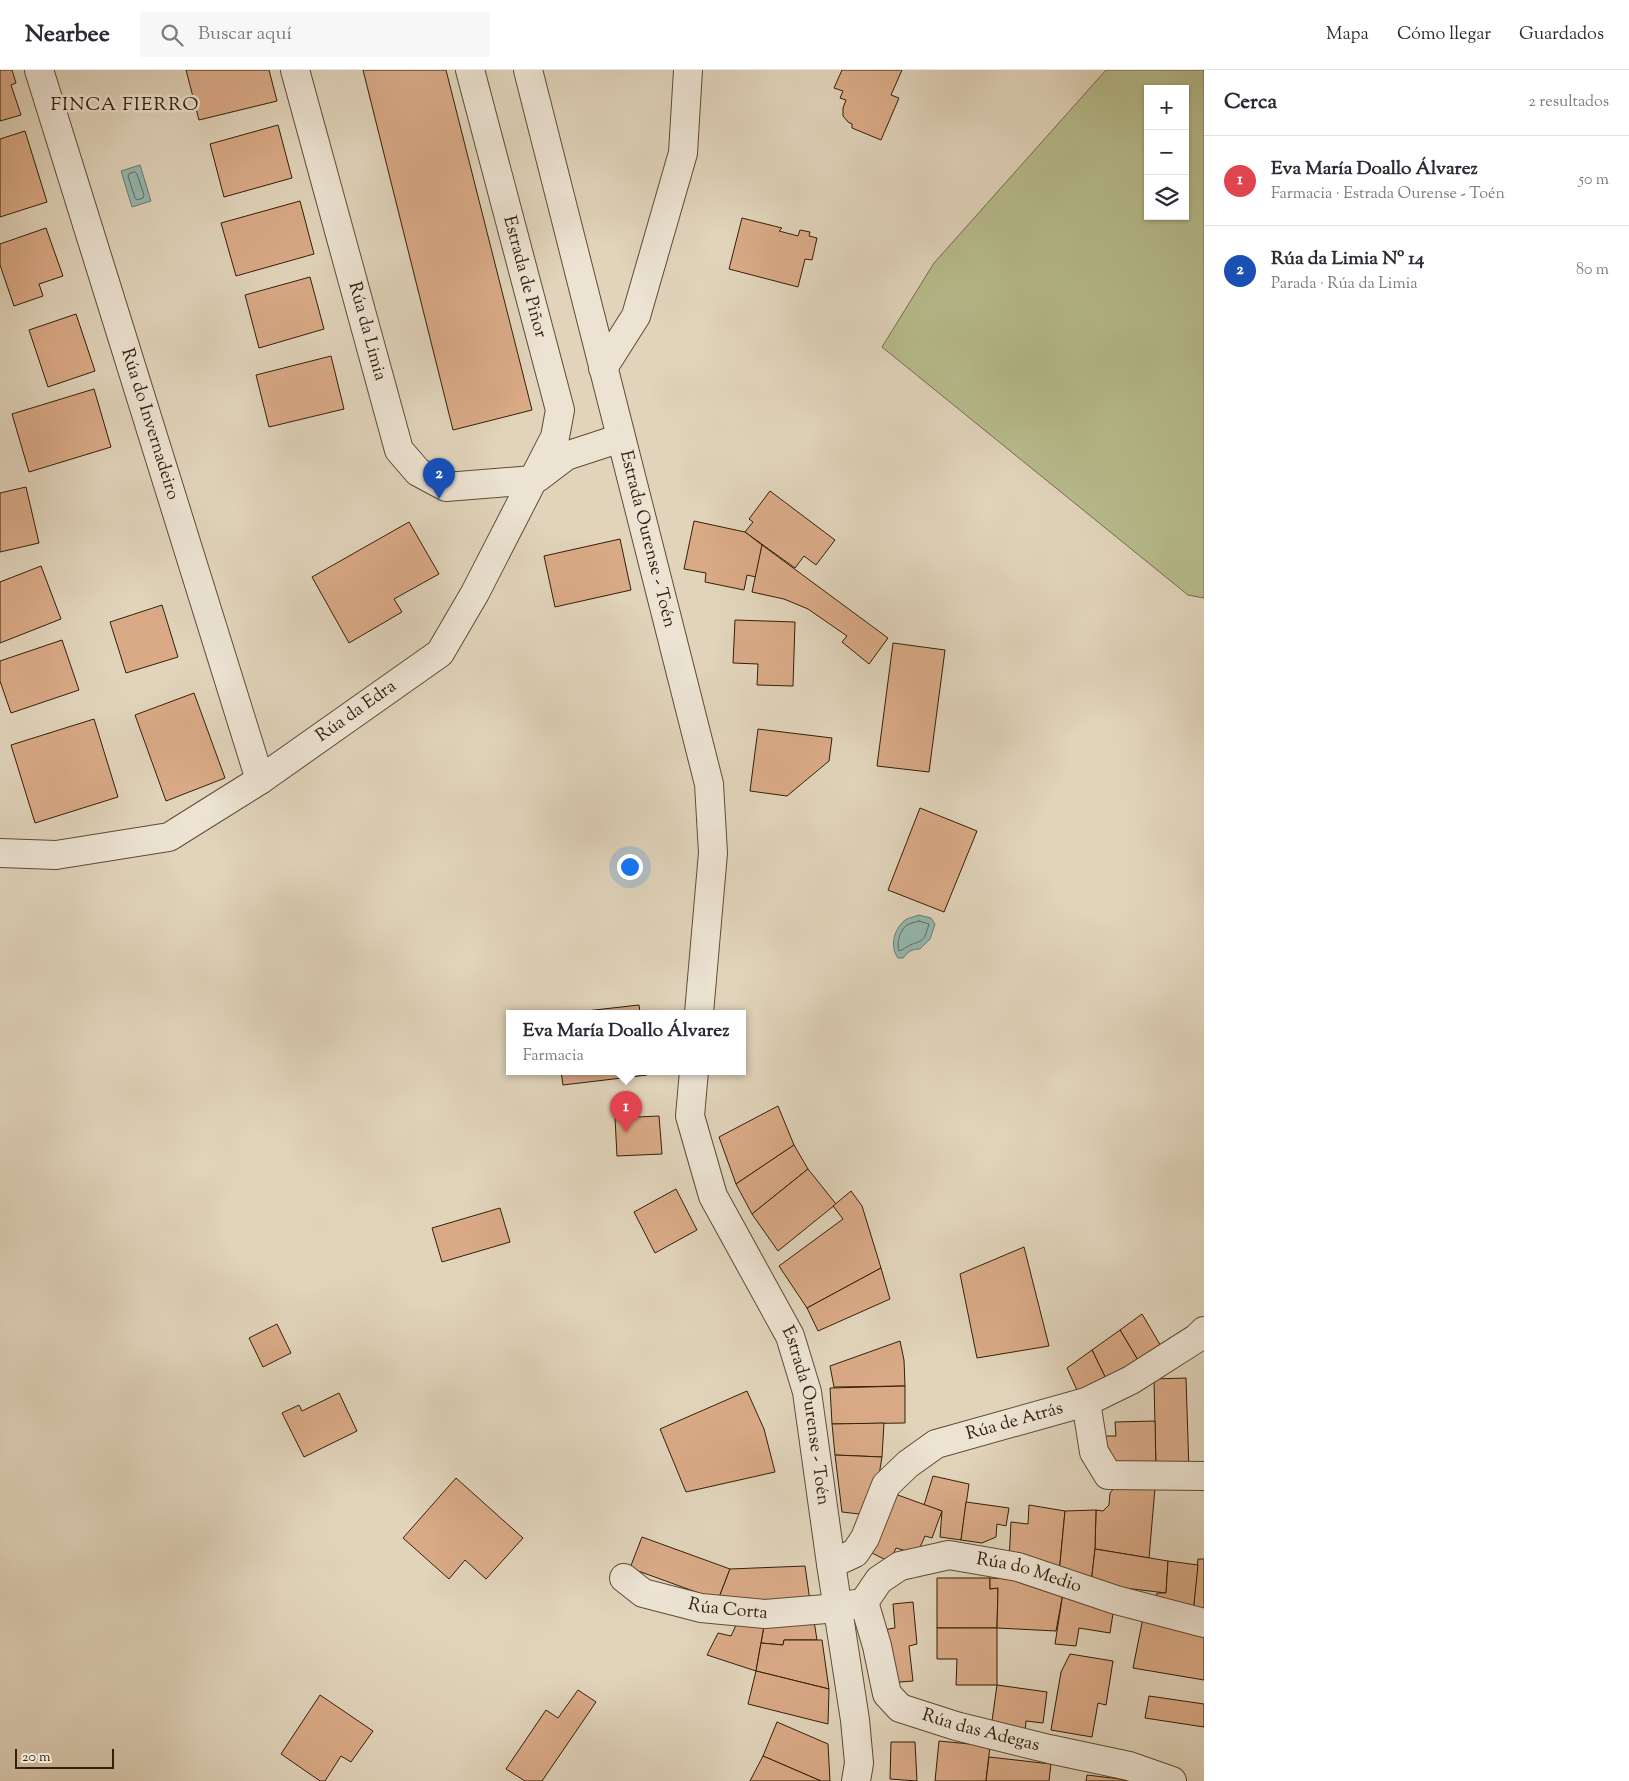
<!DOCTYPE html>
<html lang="es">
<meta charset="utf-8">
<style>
body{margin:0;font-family:"Sorts Mill Goudy",serif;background:#f7f7f7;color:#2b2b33}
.controls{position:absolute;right:15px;top:15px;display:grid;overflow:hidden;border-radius:0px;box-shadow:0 1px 4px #0004}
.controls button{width:45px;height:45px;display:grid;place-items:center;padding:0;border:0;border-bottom:1px solid #e1e1e2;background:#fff;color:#2b2b33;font:25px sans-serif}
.scale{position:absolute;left:15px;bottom:12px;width:99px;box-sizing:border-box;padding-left:5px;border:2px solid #331f07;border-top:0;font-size:14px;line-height:18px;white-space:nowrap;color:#331f07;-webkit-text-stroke:4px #ece3d3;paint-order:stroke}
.you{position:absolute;left:629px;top:796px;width:18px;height:18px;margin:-12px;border:4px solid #fff;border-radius:50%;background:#1a73e8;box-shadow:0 0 0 8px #1a73e833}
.badge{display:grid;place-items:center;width:32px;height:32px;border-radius:50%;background:#8f2418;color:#fff;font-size:16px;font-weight:700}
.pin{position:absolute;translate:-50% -41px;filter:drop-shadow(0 1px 2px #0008)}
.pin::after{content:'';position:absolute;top:26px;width:18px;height:15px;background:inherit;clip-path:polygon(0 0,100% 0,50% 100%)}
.popup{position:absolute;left:506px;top:940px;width:240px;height:65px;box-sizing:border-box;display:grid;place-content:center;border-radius:0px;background:#fff;filter:drop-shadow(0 1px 4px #0005);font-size:16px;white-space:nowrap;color:#7c7c81}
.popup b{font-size:19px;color:#2b2b33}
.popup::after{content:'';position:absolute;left:50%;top:100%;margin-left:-10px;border:10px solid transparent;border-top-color:#fff}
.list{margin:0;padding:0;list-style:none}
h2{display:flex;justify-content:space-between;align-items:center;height:65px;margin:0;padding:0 20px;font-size:21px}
h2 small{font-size:16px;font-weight:400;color:#7c7c81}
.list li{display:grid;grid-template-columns:32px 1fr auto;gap:15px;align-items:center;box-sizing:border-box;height:90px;padding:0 20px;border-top:1px solid #e1e1e2}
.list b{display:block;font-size:19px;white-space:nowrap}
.list p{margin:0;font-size:16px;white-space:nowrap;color:#7c7c81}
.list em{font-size:16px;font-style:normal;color:#7c7c81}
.icon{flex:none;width:28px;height:28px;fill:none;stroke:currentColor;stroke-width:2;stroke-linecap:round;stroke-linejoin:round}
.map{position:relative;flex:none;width:1204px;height:1711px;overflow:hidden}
header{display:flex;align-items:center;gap:30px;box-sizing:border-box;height:70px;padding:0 25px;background:#fff;border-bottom:1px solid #e1e1e2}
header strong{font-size:24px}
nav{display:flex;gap:28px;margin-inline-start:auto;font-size:18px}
.search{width:350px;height:45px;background:#f7f7f7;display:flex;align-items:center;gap:12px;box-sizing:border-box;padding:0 18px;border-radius:0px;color:#7c7c81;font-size:19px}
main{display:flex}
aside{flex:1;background:#fff}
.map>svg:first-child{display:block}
.green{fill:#b7bc8d;stroke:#756e4a;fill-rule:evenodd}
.water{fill:#94b8b0;stroke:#6d7b6c}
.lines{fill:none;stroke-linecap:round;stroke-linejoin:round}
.shore{stroke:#646c5c;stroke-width:1}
.building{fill:#daaa87;stroke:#331f07}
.minor-casing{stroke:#5e4c34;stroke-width:30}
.minor{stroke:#ece3d3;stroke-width:28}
.labels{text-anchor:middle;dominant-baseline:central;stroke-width:5;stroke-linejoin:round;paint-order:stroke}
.street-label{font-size:18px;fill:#331f07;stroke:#ece3d3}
.neighbourhood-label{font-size:19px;letter-spacing:1px;fill:#331f07;stroke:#ece3d3}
</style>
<header>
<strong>Nearbee</strong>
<div class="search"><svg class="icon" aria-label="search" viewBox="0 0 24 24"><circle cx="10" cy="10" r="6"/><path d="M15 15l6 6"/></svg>Buscar aquí</div>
<nav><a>Mapa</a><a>Cómo llegar</a><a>Guardados</a></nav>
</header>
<main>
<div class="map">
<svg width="1204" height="1711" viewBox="0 0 1204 1711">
<rect width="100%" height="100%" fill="#e1d4bb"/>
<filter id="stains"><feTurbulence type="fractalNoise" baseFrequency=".004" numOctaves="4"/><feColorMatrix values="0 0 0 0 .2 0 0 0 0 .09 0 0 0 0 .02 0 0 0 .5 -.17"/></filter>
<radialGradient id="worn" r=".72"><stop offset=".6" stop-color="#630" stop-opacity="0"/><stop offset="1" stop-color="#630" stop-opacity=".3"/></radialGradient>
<!-- green -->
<path class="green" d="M1106,0H1204V528L1188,525L882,277L934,193ZM1148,19H1185V146H1148Z"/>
<!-- water -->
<g class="water">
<polygon points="140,95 151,131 132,137 121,101"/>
<path d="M919,845L931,848L935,854L930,869L920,879C911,879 908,882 903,888H898C890,877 893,861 904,851C907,848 914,847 919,845Z"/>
</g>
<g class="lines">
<!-- shore -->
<g class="shore">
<polygon points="135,102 137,104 144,125 143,128 137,130 135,128 128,106 129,104"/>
<path d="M919,851L929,854C924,870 925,870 910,875C906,877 903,880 899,881C896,873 900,860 907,855C910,853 916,852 919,851Z"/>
</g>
</g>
<!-- building -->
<g class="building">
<polygon points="0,0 12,0 16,13 11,15 21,45 0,51"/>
<polygon points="186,0 269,0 277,31 199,50"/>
<polygon points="363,0 446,0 532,340 453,360"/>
<polygon points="842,0 902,0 891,25 899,28 881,70 852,58 852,54 848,52 843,46 843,38 846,30 840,28 843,21 834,18"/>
<polygon points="278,55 292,108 224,127 210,74"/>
<polygon points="25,61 47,132 0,147 0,69"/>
<polygon points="300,131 314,184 236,206 221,153"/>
<polygon points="742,148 782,158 779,161 798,166 800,160 810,162 809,166 817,168 812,190 805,189 798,217 729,199"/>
<polygon points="46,158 63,206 39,214 43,226 14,236 0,195 0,174"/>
<polygon points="310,207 324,259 259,278 245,225"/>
<polygon points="76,244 95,301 48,317 29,260"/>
<polygon points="331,286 344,339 269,357 256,305"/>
<polygon points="94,319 111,377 29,402 12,344"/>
<polygon points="26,417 39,473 0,482 0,423"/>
<polygon points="770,421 835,470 816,495 804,486 795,498 745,462 753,452 749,449"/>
<polygon points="694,451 745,462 762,475 756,507 747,505 744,520 705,512 706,503 684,499"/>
<polygon points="409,452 439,504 394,529 402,542 349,573 312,507"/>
<polygon points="620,469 631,520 555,537 544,486"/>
<polygon points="762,475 888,568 869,594 842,572 847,566 808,539 784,529 752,522"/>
<polygon points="41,496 61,549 0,573 0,512"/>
<polygon points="162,535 178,587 126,603 110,552"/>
<polygon points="735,550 795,552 793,616 757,615 758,594 733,593"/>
<polygon points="62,570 79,620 11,643 0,611 0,591"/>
<polygon points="893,573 945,580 929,702 877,696"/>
<polygon points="194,623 225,708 166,731 135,645"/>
<polygon points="94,649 118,727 35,753 11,675"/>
<polygon points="758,659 832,668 829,691 787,726 750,721"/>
<polygon points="920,738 977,761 944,842 888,820"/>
<polygon points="639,935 640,943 568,943"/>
<polygon points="561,1001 647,1001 647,1005 563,1015"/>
<polygon points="778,1036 794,1075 736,1114 719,1067"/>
<polygon points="659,1046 662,1084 617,1086 615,1048"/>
<polygon points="794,1075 808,1099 752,1144 736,1114"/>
<polygon points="808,1099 836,1134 778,1181 752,1144"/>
<polygon points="676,1119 697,1160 655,1183 634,1142"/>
<polygon points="851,1121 862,1136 881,1198 807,1238 779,1196 843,1149 833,1136"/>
<polygon points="500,1138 510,1172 442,1192 432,1158"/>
<polygon points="1024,1177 1049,1276 977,1288 960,1204"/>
<polygon points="881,1198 890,1229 818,1261 807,1238"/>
<polygon points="1142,1244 1165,1283 1142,1297 1120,1260"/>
<polygon points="277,1254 291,1283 263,1297 249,1268"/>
<polygon points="1120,1260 1142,1297 1109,1315 1092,1280"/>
<polygon points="900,1271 904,1290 905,1316 834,1317 830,1296"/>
<polygon points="1092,1280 1109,1315 1081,1329 1067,1298"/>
<polygon points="1186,1308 1189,1401 1156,1402 1154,1309"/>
<polygon points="905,1316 905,1353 832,1354 830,1318"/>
<polygon points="747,1321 764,1359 775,1402 686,1422 660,1359"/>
<polygon points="339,1323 357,1361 304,1387 282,1343 299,1335 302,1341"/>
<polygon points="1155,1351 1156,1398 1110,1390 1105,1366 1116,1366 1115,1352"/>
<polygon points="884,1353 882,1387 835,1385 832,1354"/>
<polygon points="835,1385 882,1387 875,1429 868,1445 842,1442"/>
<polygon points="933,1406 969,1414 961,1470 940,1467 942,1441 924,1435"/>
<polygon points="456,1408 523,1468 486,1509 465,1490 449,1509 403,1468"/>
<polygon points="1116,1416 1155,1418 1149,1488 1095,1479 1096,1440 1103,1441 1109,1435 1110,1423"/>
<polygon points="895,1424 942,1441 932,1468 925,1466 917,1484 896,1478 890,1492 870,1482"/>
<polygon points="966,1432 1009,1438 1006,1456 997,1454 996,1467 982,1473 961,1470"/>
<polygon points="1029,1435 1065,1441 1059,1504 1009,1491 1011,1452 1028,1454"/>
<polygon points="1096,1440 1095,1479 1091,1514 1059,1504 1065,1441"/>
<polygon points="642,1467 730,1499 718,1530 630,1498"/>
<polygon points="1095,1479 1168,1491 1166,1523 1091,1514"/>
<polygon points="1198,1489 1204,1489 1204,1542 1193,1543"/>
<polygon points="1168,1491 1198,1495 1193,1543 1155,1537 1157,1523 1166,1523"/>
<polygon points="805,1496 811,1538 718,1530 730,1499"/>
<polygon points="937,1508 990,1508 990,1519 998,1518 997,1558 937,1558"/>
<polygon points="990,1508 1049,1511 1063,1523 1056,1561 997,1558 998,1518 990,1519"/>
<polygon points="1063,1523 1114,1537 1110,1563 1079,1558 1076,1576 1055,1574"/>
<polygon points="913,1532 917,1574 909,1576 913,1611 887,1613 882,1560 895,1558 893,1534"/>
<polygon points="1144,1543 1204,1558 1204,1610 1133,1598"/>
<polygon points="765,1550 814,1551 817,1570 784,1570 783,1575 761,1573"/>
<polygon points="765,1550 756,1601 707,1585 718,1563 731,1566 738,1551"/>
<polygon points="937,1558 997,1558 997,1615 956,1615 957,1589 937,1589"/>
<polygon points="784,1570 822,1570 829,1619 756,1601 761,1573 783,1575"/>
<polygon points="1070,1584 1113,1591 1106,1635 1098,1633 1092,1667 1051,1660 1061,1602"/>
<polygon points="756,1601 829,1619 828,1654 748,1634"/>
<polygon points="997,1615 1047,1622 1043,1653 1026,1651 1025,1663 991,1658"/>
<polygon points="578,1620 596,1632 542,1711 525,1711 506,1699 546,1640 558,1648"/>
<polygon points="320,1625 373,1661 351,1692 341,1686 325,1711 320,1711 281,1684"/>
<polygon points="1149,1626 1204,1634 1204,1657 1145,1648"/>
<polygon points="777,1652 828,1674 830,1711 821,1711 763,1686"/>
<polygon points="939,1671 990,1676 986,1711 935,1711"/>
<polygon points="891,1672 915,1672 917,1711 890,1709"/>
<polygon points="763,1686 821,1711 750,1711"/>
<polygon points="989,1687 1051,1694 1049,1711 986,1711"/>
<polygon points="1087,1705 1136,1711 1086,1711"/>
</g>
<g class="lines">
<!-- minor casing -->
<g class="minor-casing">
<g id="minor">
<path id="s1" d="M39,0L260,710"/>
<path id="s2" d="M295,0L399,380L418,402L446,417L533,410"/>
<path id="s3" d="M528,0L709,714L713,783L699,943"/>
<polyline points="603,298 636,246 683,83 688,0"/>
<polyline points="537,408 566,386 621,368"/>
<path id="s4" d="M0,783L56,785L169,767L260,710L440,583L475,523L555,367L560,340L470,0"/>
<path id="s5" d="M694,1001L690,1046L713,1126L790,1266L807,1322L831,1494L855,1650L859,1693L856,1711"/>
<polyline points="1086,1332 1094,1382 1108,1405 1204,1406"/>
<path id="s6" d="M831,1494L855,1483L865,1468L886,1415L908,1394L936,1374L1086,1332L1131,1310L1197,1268L1204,1261"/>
<path id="s7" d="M624,1508L643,1523L701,1538L765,1544L838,1538L855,1534"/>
<path id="s8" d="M864,1532L877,1576L887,1624L900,1638L956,1656L1049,1679L1129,1696L1172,1711"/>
<path id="s9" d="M864,1532L879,1510L900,1496L949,1485L1018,1497L1116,1530L1204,1553"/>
</g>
</g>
<!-- minor -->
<use href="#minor" class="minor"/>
</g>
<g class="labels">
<!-- street labels -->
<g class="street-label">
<text transform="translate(524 207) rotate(75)">Estrada de Piñor</text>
<text stroke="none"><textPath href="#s2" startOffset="271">Rúa da Limia</textPath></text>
<text stroke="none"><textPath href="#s1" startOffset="371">Rúa do Invernadeiro</textPath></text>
<text stroke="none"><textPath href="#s3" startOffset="484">Estrada Ourense - Toén</textPath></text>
<text stroke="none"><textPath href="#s4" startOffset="396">Rúa da Edra</textPath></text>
<text stroke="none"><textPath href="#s5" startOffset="370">Estrada Ourense - Toén</textPath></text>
<text stroke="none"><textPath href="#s6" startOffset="248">Rúa de Atrás</textPath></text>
<text stroke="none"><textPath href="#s9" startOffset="184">Rúa do Medio</textPath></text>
<text stroke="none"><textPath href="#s7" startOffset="111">Rúa Corta</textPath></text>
<text stroke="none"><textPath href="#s8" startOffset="198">Rúa das Adegas</textPath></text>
</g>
<!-- neighbourhood labels -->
<g class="neighbourhood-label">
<text x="125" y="35">FINCA FIERRO</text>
</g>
</g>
<rect width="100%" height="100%" filter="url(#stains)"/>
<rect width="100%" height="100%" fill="url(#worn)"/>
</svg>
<div class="controls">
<button>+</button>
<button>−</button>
<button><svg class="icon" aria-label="layers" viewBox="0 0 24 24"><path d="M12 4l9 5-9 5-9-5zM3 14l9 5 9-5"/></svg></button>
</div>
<div class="scale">20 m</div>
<div class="you"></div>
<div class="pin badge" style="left:626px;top:1062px;background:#e0444e">1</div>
<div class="popup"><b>Eva María Doallo Álvarez</b>Farmacia</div>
<div class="pin badge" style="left:439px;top:429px;background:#1a4fb4">2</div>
</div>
<aside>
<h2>Cerca<small>2 resultados</small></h2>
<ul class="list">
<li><span class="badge" style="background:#e0444e">1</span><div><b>Eva María Doallo Álvarez</b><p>Farmacia · Estrada Ourense - Toén</p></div><em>50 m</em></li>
<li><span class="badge" style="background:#1a4fb4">2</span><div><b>Rúa da Limia Nº 14</b><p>Parada · Rúa da Limia</p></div><em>80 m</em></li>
</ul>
</aside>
</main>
